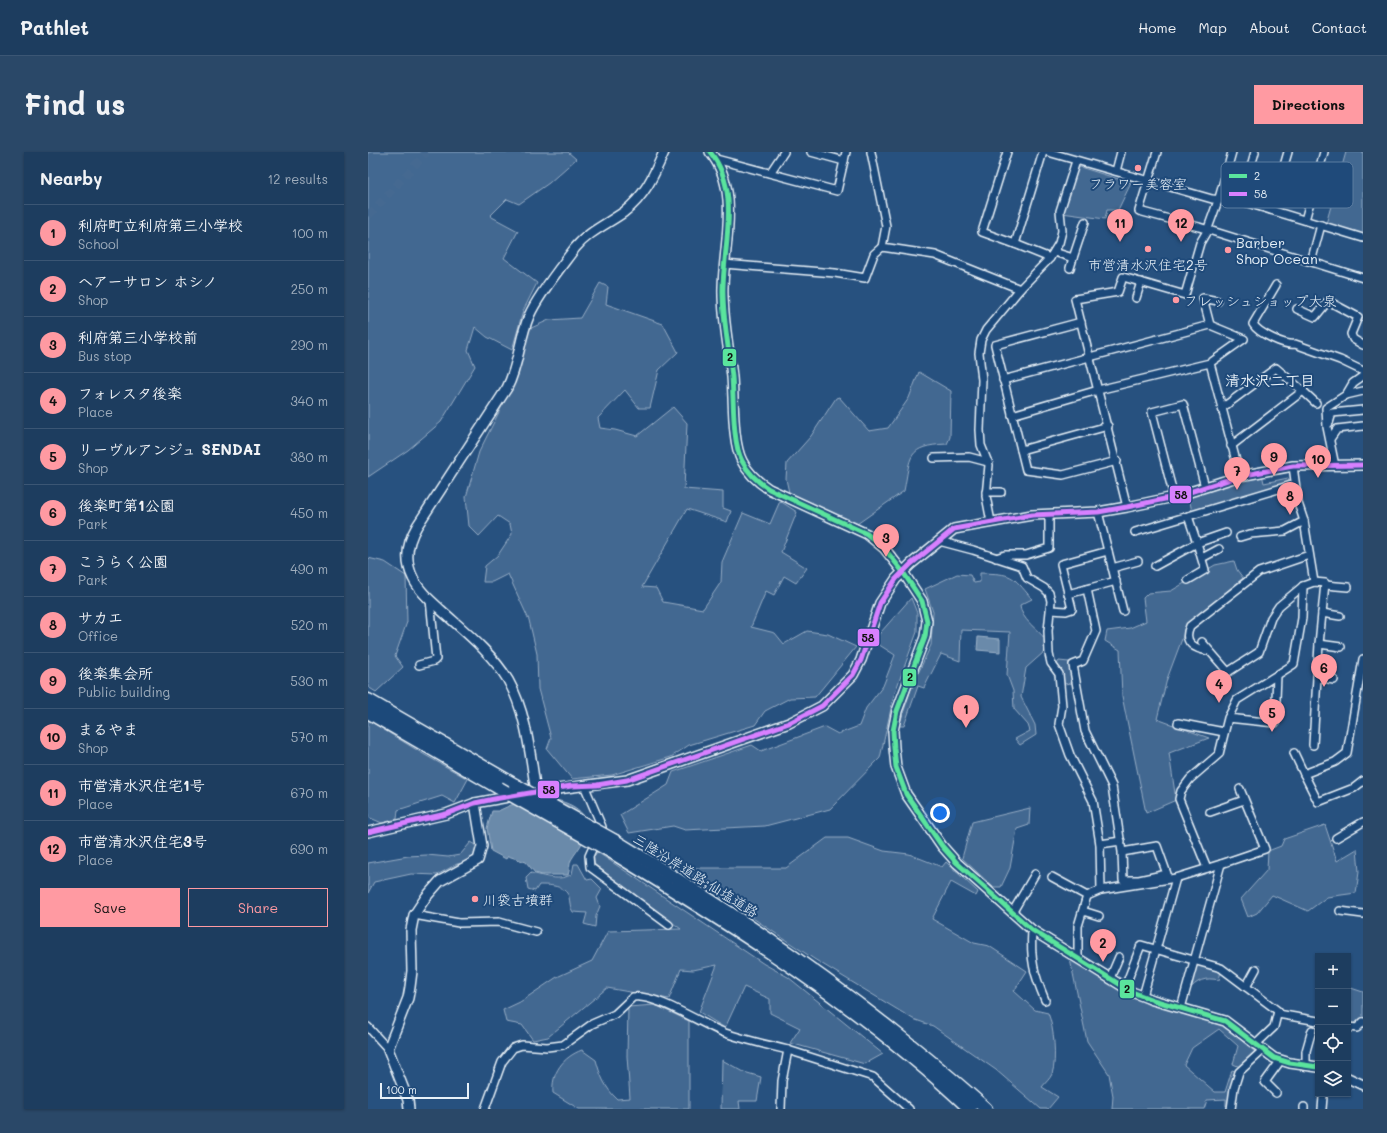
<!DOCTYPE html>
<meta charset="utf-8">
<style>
body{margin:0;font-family:Mali,"Klee One",sans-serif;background:#2a4868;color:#f1f3f6}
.controls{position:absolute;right:12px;bottom:12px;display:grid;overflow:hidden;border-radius:0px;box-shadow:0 1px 3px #0004}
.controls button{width:36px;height:36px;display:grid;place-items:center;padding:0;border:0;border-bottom:1px solid #3b5674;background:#1d3d5f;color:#f1f3f6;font:20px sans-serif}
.scale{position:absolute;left:12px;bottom:10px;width:89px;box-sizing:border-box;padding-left:4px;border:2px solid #e8f1f8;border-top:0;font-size:11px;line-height:14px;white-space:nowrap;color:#e8f1f8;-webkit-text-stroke:3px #1f4a7a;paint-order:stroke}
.you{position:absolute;left:572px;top:661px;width:14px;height:14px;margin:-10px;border:3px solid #fff;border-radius:50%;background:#1a73e8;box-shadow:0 0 0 6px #1a73e833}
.badge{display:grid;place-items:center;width:26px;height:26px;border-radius:50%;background:#ff9aa2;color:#111;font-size:13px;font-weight:700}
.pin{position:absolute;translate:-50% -33px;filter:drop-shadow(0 1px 2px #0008)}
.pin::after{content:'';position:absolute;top:21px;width:14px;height:12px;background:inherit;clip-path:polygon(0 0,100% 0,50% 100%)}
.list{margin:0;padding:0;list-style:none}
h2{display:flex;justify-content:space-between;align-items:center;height:52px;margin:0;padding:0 16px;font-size:17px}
h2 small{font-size:13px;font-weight:400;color:#a0aebd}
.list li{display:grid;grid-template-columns:26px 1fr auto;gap:12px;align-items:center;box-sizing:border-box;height:56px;padding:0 16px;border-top:1px solid #3b5674}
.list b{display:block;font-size:15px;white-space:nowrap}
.list p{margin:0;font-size:13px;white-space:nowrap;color:#a0aebd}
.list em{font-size:13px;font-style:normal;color:#a0aebd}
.actions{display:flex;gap:8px;padding:12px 16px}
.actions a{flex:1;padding:9px 0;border:1px solid #ff9aa2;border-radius:0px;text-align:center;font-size:14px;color:#ff9aa2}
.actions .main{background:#ff9aa2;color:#111}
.icon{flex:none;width:22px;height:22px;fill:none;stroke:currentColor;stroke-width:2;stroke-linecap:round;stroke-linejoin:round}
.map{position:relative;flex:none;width:995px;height:957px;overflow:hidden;border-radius:0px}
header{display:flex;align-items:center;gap:24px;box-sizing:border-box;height:56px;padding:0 20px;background:#1d3d5f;border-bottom:1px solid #3b5674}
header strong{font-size:19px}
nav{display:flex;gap:22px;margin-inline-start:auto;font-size:14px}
.intro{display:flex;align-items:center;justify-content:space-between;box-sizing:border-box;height:96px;padding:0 24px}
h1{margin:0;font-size:28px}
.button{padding:10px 18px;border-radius:0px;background:#ff9aa2;color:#111;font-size:14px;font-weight:700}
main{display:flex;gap:24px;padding:0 24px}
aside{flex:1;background:#1d3d5f;border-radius:0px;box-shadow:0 1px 3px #0004}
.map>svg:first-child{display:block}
.green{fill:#436891;stroke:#96acc4}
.water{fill:#6b8aaa;stroke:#9db3c9}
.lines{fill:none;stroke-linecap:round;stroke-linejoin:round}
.secondary-tunnel{stroke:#446991;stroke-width:9;stroke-dasharray:9 4.5;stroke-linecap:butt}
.street-casing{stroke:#e8f1f8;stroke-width:10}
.secondary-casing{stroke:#e8f1f8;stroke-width:12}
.highway-casing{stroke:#e8f1f8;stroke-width:15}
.street{stroke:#1f4a7a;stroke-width:7}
.secondary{stroke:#1f4a7a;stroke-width:9}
.highway{stroke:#1f4a7a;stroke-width:12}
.highway-bridge-casing{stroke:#e8f1f8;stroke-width:15;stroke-linecap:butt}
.highway-bridge{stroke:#1f4a7a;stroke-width:12}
.bus-1-casing{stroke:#1f4a7a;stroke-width:8}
.bus-2-casing{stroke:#1f4a7a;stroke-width:8}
.bus-1{stroke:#5ae49d;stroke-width:5}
.bus-2{stroke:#d880ff;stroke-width:5}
.poi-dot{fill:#ff9aa2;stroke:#1f4a7a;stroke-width:1.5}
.labels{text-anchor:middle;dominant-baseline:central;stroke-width:4;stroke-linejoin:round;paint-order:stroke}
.poi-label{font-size:14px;fill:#e8f1f8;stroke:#1f4a7a;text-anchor:start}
.street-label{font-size:14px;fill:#e8f1f8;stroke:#1f4a7a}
.neighbourhood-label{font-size:15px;font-weight:bold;fill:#e8f1f8;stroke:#1f4a7a}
.key{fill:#1f4a7a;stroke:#5b7ca0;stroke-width:1}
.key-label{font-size:11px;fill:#e8f1f8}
.line-badge{stroke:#1f4a7a;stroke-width:1.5}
.pale-badge-label{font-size:11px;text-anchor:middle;font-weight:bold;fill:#111}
</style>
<header>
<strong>Pathlet</strong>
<nav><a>Home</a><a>Map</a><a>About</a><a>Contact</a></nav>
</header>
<div class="intro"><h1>Find us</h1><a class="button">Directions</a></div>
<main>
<aside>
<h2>Nearby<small>12 results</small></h2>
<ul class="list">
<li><span class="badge">1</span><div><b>利府町立利府第三小学校</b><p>School</p></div><em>100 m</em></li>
<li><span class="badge">2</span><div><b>ヘアーサロン ホシノ</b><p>Shop</p></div><em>250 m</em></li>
<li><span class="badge">3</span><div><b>利府第三小学校前</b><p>Bus stop</p></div><em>290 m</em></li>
<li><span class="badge">4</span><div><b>フォレスタ後楽</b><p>Place</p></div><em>340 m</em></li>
<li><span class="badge">5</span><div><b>リーヴルアンジュ SENDAI</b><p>Shop</p></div><em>380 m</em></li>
<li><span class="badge">6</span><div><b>後楽町第1公園</b><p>Park</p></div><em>450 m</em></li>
<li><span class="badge">7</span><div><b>こうらく公園</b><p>Park</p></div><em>490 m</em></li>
<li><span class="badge">8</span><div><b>サカエ</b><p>Office</p></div><em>520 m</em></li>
<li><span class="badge">9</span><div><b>後楽集会所</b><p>Public building</p></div><em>530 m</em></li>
<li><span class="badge">10</span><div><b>まるやま</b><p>Shop</p></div><em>570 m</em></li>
<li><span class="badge">11</span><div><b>市営清水沢住宅1号</b><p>Place</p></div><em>670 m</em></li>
<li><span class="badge">12</span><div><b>市営清水沢住宅3号</b><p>Place</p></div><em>690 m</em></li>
</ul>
<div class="actions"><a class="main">Save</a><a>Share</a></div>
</aside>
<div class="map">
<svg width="995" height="957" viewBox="0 0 995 957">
<rect width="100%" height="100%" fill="#27517f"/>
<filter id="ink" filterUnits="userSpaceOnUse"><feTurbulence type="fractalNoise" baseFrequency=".025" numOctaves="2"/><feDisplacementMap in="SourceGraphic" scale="8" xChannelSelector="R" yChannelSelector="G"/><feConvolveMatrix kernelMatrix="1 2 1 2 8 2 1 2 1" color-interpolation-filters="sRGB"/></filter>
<g filter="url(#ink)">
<!-- green -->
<g class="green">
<polygon points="0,0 200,0 208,7 181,31 151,52 139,47 122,64 150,79 136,106 169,131 155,159 144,198 119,185 107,175 100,198 107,214 73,270 40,298 0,325"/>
<polygon points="978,0 995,0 995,83 958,72"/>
<polygon points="712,15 763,31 750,58 739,58 737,67 694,61 708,17"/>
<polygon points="232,131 240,135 238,152 295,172 310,200 291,218 282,256 271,256 257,238 230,266 232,276 247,278 269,284 305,255 319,271 316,337 355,340 355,356 363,359 359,370 319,357 274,435 288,436 295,450 335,457 353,430 354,410 375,361 402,372 412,349 429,360 413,400 439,416 428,431 416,424 406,443 398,439 383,475 407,481 416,492 439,479 460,482 488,495 447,545 422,546 397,559 387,573 321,593 303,605 244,623 204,627 179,597 183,586 170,537 169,502 161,468 140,422 124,430 115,430 117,414 130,403 144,382 142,372 130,364 111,384 101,374 98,345 111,300 149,224 161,177 181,168 212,166"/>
<path d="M551,220L583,239L582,285L579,292C538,294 543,304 536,339L489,372L422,345L418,327L419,311L443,284L468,246L471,245L501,279L520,276L541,246Z"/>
<polygon points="894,322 896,331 920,326 921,330 824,360 821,345"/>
<polygon points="0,406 17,410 38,424 39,470 27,504 35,515 8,540 0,535"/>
<polygon points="866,409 869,418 875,426 820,471 799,527 789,567 841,586 801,601 808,648 778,661 754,544 752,498 737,489 739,479 762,476 778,469 775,446 780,441 803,439 847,413"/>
<path d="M612,421C645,422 643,422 664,447L652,453C653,468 670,477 677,487L676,500L658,516L653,545L667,573L668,583L652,593L647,587L662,579L660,573L646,557L645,539L639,523L642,480L593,478L592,509L573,502L556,536L550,534L536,574H531L543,537L563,493L565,460L557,437L589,422L602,423L606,431L612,430Z"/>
<polygon points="543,446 549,461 549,480 526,543 512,606 462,657 397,674 317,678 305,674 261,681 252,663 300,633 305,620 384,593 393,599 457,575 470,582 491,574 498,556 515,534 527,503 505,489"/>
<polygon points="691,509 701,510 705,526 703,527 704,531 696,532 695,522 689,512"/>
<polygon points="0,568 57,603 100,627 87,651 74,644 30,658 29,667 14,671 0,665"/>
<polygon points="662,656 661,673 649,677 642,716 633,735 625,735 594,706 604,670"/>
<polygon points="957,673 969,709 989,697 991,720 988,741 959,745 940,759 904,743 889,761 880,765 873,747 899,718 900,699 913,694 916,687"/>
<path d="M459,686H480L516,699L541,702L574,715L578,710L610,740L608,744L583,730L564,767L606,791L621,794L659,819L646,839L667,858L680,861C686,875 689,908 684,922C682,927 677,931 674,935L690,945L680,957H673L628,918L565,874L545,867L446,807L310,716H418Z"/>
<polygon points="103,690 110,694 108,701 99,711 89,712 69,723 43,722 6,730 0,741 0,711 40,704 59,703 80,705 92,703"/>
<polygon points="229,700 396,812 420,825 515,902 497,912 422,891 432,876 402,861 402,847 376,835 357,876 331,860 349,813 325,818 313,817 301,847 239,836 180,885 165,888 154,873 138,870 135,858 152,850 189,825 224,809 240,779 313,777 226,712 225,706"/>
<path d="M206,712H210L219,728L224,727L234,737L229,746L232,754L228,764L227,775L216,772L219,761L205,760C202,756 202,750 201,745C197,733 181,733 171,733L167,739L160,737L158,726L163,721C176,724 192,730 204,722Z"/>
<polygon points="702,807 779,852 852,870 887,900 872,915 865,912 870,894 851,877 824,896 816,913 847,940 857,940 864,918 869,920 861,954 858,954 858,947 839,948 836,957 744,957 745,944 741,922 719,889"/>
<path d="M828,812L853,819L851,828C837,825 829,828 820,839Z"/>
<polygon points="980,835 995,840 995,866 988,873 980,871"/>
<path d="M287,853L321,869V957H211L185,941C183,921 195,905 214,898L228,908C232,923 237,936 249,947L262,946L259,904L260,855Z"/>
<polygon points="354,908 376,920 393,925 389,949 371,949 372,957 353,957"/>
</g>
<!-- water -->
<g class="water">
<polygon points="610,485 632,487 632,500 609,498"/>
<path d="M184,647C208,652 226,663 215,689C212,696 207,701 203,708C201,713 202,718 200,723H174L167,721L158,710L140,704L138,707L123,699L119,676L124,659H130L143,653Z"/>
</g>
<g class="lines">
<!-- secondary-tunnel -->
<polyline class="secondary-tunnel" points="0,64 59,0"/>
<!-- street casing -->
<g class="street-casing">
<g id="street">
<polyline points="443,0 476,9"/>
<polyline points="503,0 518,74 514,95 567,103 652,137 682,106 691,91 694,79 692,59 708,9"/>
<polyline points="639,0 614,80 647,92 675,0"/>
<polyline points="680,0 844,47 873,49 995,86"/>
<polyline points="789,0 771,59 831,75 995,126"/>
<polyline points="348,7 469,39 478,0"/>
<polyline points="748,19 753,0"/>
<polyline points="402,21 416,0"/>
<polyline points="873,49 887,0"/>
<polyline points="903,58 920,0"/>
<polyline points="937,68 956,0"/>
<polyline points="647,92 682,106"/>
<polyline points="686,100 705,106 702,116"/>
<polyline points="705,106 717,70"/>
<polyline points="943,110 953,73"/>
<polyline points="356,112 467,121 497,126 506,102 514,95"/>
<path d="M908,133L885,172C890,181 917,194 927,192L972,208L995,219"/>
<polyline points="768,146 773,130"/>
<polyline points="929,157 947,165 960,149 990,165 983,182 985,187 995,193"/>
<polyline points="713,170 627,193 658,318 695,323 749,309"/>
<polyline points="842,173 835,146 850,149"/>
<polyline points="635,228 842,173 876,187 842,211 872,324"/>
<polyline points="935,239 948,251"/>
<polyline points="978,243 995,239"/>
<polyline points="854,256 908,216 935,239 863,294"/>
<polyline points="644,263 730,238 842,211"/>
<polyline points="961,271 964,261 995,258"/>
<polyline points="962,287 969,277 995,274"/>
<polyline points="653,298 740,274"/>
<polyline points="566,306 601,305 620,310"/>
<polyline points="925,314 930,351 936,369 946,430"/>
<polyline points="967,314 959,275 958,256 978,243 985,231 995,224"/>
<polyline points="618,340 633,340"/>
<polyline points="806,345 784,260 815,252 837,335"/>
<polyline points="759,355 707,147 750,140 755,125 817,143 832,91 839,79 851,46 864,0"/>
<polyline points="623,370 618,344 621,313 613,293 612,278 614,228 611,201 613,188 618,178 652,137"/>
<polyline points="767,380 927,332"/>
<polyline points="872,385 882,382 917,379 936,369"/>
<polyline points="571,389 605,398 654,414 659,426 676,436 681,441 683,449 680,479 681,502 683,511 691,522 694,554 691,572 702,603 725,649 732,692 733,738 719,744"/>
<polyline points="740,399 755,459"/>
<polyline points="628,406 637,403 658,403 681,396 681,362"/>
<polyline points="834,406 851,397"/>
<polyline points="787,414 829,391 820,364"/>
<polyline points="744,416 770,409"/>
<polyline points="820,428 837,418 829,391 858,381"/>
<polyline points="957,433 980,435"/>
<polyline points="719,437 728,479 715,509 705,513 717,579 744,634 754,700 755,728 771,728 799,722 789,694 754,700"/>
<polyline points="700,442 748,429"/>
<polyline points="683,458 698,459 704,457 693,412 740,399 730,360"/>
<polyline points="954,461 972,464"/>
<polyline points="834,490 860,520 891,500 903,466 911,454 935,434 946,430 957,431 951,492 945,593"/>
<polyline points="951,492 973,495"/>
<path d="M841,499C827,497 814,491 822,474L891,420L941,403"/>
<polyline points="995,507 979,601 967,610 936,622 950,650 986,636 995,629"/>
<polyline points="51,513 66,509 68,507 62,448"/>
<polyline points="909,523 926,512 934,466 935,434"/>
<polyline points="949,525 966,528"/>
<polyline points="810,571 856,580"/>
<polyline points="926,601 936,622"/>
<polyline points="216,633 234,675 221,704 222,715 301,773"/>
<polyline points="842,660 876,648"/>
<polyline points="968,686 995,670"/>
<polyline points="732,692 753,689"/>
<polyline points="853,712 897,697 872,637"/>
<polyline points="839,716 811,647 813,639 822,627 851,602 860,566 869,548 909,523 907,571 860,566"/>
<polyline points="684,725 719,744 710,774 710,805"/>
<polyline points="733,738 808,726 853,712 813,856"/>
<polyline points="715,759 731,764"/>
<polyline points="972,759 995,762"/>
<polyline points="644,761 667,722"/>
<polyline points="46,763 91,771 131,770 168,780"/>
<path d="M664,778C662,808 666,822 677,848"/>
<polyline points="742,826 751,805"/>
<polyline points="757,835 773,793 853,816 910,859 906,875 887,893"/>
<polyline points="878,835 888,817"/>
<polyline points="775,844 808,726"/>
<polyline points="910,862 950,869"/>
<polyline points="0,875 20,897"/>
<polyline points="980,875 989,876 995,870"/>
<polyline points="938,913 938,899 944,878"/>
<polyline points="908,941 897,930 913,908"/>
<path d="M117,957L134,910L145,896L154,893L179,895L195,893L224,872L247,862L265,845C287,841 335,873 357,881C378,888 399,893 420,898"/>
<polyline points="413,957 414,929 420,898 505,925 541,957"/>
<polyline points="863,957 866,936 871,920 894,899"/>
<polyline points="936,957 936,955"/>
<polyline points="954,957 955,945"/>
</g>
</g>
<!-- secondary casing -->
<g class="secondary-casing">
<g id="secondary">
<path d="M342,0C373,38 356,90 355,135C354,165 361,195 364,225C366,248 364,290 374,309C380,321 390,330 401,337L499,382L516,396L535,420L554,449L559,469L557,485L529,559L525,579L526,596L528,615L538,642L574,694L589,711L664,778L764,840L785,848L857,869L906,906L922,911L950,915"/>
<path d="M168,640C162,602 159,562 140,528C124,501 96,479 73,458C63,449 51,439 45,426C36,408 39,391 49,374L139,236C151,213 151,187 161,164C170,143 193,115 207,96C220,80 239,72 256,60C277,44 286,23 296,0"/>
<polyline points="159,641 259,628 421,571 454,554 485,523 493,508 512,451 528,427 543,412 586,377 664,363 730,360 759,355 806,345 872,324 925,314 995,313"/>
<polyline points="0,680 78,662 107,651 146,644"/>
<polyline points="980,926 995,933"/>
<polyline points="41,957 40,948 20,897 40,846 42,835 44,819 43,778 46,763 58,745 72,729 110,708 114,694 107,651"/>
</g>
</g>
<!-- highway casing -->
<g class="highway-casing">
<g id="highway">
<polyline points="0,548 147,633"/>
<polyline points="0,560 131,636"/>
<path d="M247,689C345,748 440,811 530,883C560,907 590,931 618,957"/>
<path d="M242,699C368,776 495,855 602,957"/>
</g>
</g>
<!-- street -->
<use href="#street" class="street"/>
<!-- secondary -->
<use href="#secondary" class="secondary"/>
<!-- highway -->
<use href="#highway" class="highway"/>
<!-- highway-bridge casing -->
<g class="highway-bridge-casing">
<g id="highway-bridge">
<polyline points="147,633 247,689"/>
<polyline points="131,636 242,699"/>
</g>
</g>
<!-- highway-bridge -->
<use href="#highway-bridge" class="highway-bridge"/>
<!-- bus-1 casing -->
<g class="bus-1-casing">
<path id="bus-1" d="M342,0C373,38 356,90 355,135C354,165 361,195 364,225C366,248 364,290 374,309C380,321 390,330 401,337L499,382L516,396L535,420L554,449L559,469L557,485L529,559L525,579L526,596L528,615L538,642L574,694L589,711L664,778L764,840L785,848L857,869L906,906L922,911L950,915"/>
</g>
<!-- bus-2 casing -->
<g class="bus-2-casing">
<polyline id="bus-2" points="0,680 78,662 107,651 126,647 203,634 229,633 259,628 421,571 454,554 485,523 493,508 512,451 528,427 543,412 586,377 664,363 730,360 759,355 806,345 872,324 925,314 995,313"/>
</g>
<!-- bus-1 -->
<use href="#bus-1" class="bus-1"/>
<!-- bus-2 -->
<use href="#bus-2" class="bus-2"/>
</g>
</g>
<!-- markers -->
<g class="poi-dot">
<circle cx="770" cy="16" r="4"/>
<circle cx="780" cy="97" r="4"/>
<circle cx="860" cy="98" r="4"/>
<circle cx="808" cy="148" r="4"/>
<circle cx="107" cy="747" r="4"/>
</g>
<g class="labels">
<!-- poi labels -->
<g class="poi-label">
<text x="770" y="31" text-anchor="middle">フラワー美容室</text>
<text x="868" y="90">Barber<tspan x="868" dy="16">Shop Ocean</tspan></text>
<text x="780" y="112" text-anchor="middle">市営清水沢住宅2号</text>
<text x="816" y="148">フレッシュショップ大泉</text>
<text x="115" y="747">川袋古墳群</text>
</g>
<!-- street labels -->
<g class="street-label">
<text transform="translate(328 723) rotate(32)">三陸沿岸道路;仙塩道路</text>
</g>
<!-- neighbourhood labels -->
<g class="neighbourhood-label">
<text x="902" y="228">清水沢二丁目</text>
</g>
</g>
<!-- legend -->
<rect x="853" y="10" width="132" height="46" rx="6" class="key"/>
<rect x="861" y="22" width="18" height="4" fill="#5ae49d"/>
<rect x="861" y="40" width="18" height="4" fill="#d880ff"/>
<g class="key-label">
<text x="886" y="28">2</text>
<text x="886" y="46">58</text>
</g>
<g class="line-badge">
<rect x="354" y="196" width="15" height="19" rx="4" fill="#5ae49d"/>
<rect x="801" y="333" width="23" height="19" rx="4" fill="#d880ff"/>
<rect x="489" y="476" width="23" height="19" rx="4" fill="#d880ff"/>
<rect x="534" y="516" width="15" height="19" rx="4" fill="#5ae49d"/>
<rect x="169" y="628" width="23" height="19" rx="4" fill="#d880ff"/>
<rect x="751" y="827" width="16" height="20" rx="4" fill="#5ae49d"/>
</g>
<g class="pale-badge-label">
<text x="362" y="209">2</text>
<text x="813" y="347">58</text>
<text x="500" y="490">58</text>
<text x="542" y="529">2</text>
<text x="181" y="642">58</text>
<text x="759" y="841">2</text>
</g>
</svg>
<div class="controls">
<button>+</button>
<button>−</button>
<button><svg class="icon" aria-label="locate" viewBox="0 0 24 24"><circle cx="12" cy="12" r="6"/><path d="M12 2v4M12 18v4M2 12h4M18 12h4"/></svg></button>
<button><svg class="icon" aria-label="layers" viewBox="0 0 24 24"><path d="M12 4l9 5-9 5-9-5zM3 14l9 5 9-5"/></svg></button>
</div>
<div class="scale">100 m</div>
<div class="you"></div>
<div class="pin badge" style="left:598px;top:576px">1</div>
<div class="pin badge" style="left:735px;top:810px">2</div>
<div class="pin badge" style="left:518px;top:405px">3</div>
<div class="pin badge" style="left:851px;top:551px">4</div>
<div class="pin badge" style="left:904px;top:580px">5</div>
<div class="pin badge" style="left:956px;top:535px">6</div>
<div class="pin badge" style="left:869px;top:338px">7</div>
<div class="pin badge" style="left:922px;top:363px">8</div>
<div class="pin badge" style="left:906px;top:324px">9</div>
<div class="pin badge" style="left:950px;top:326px">10</div>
<div class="pin badge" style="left:752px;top:90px">11</div>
<div class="pin badge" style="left:813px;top:90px">12</div>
</div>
</main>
